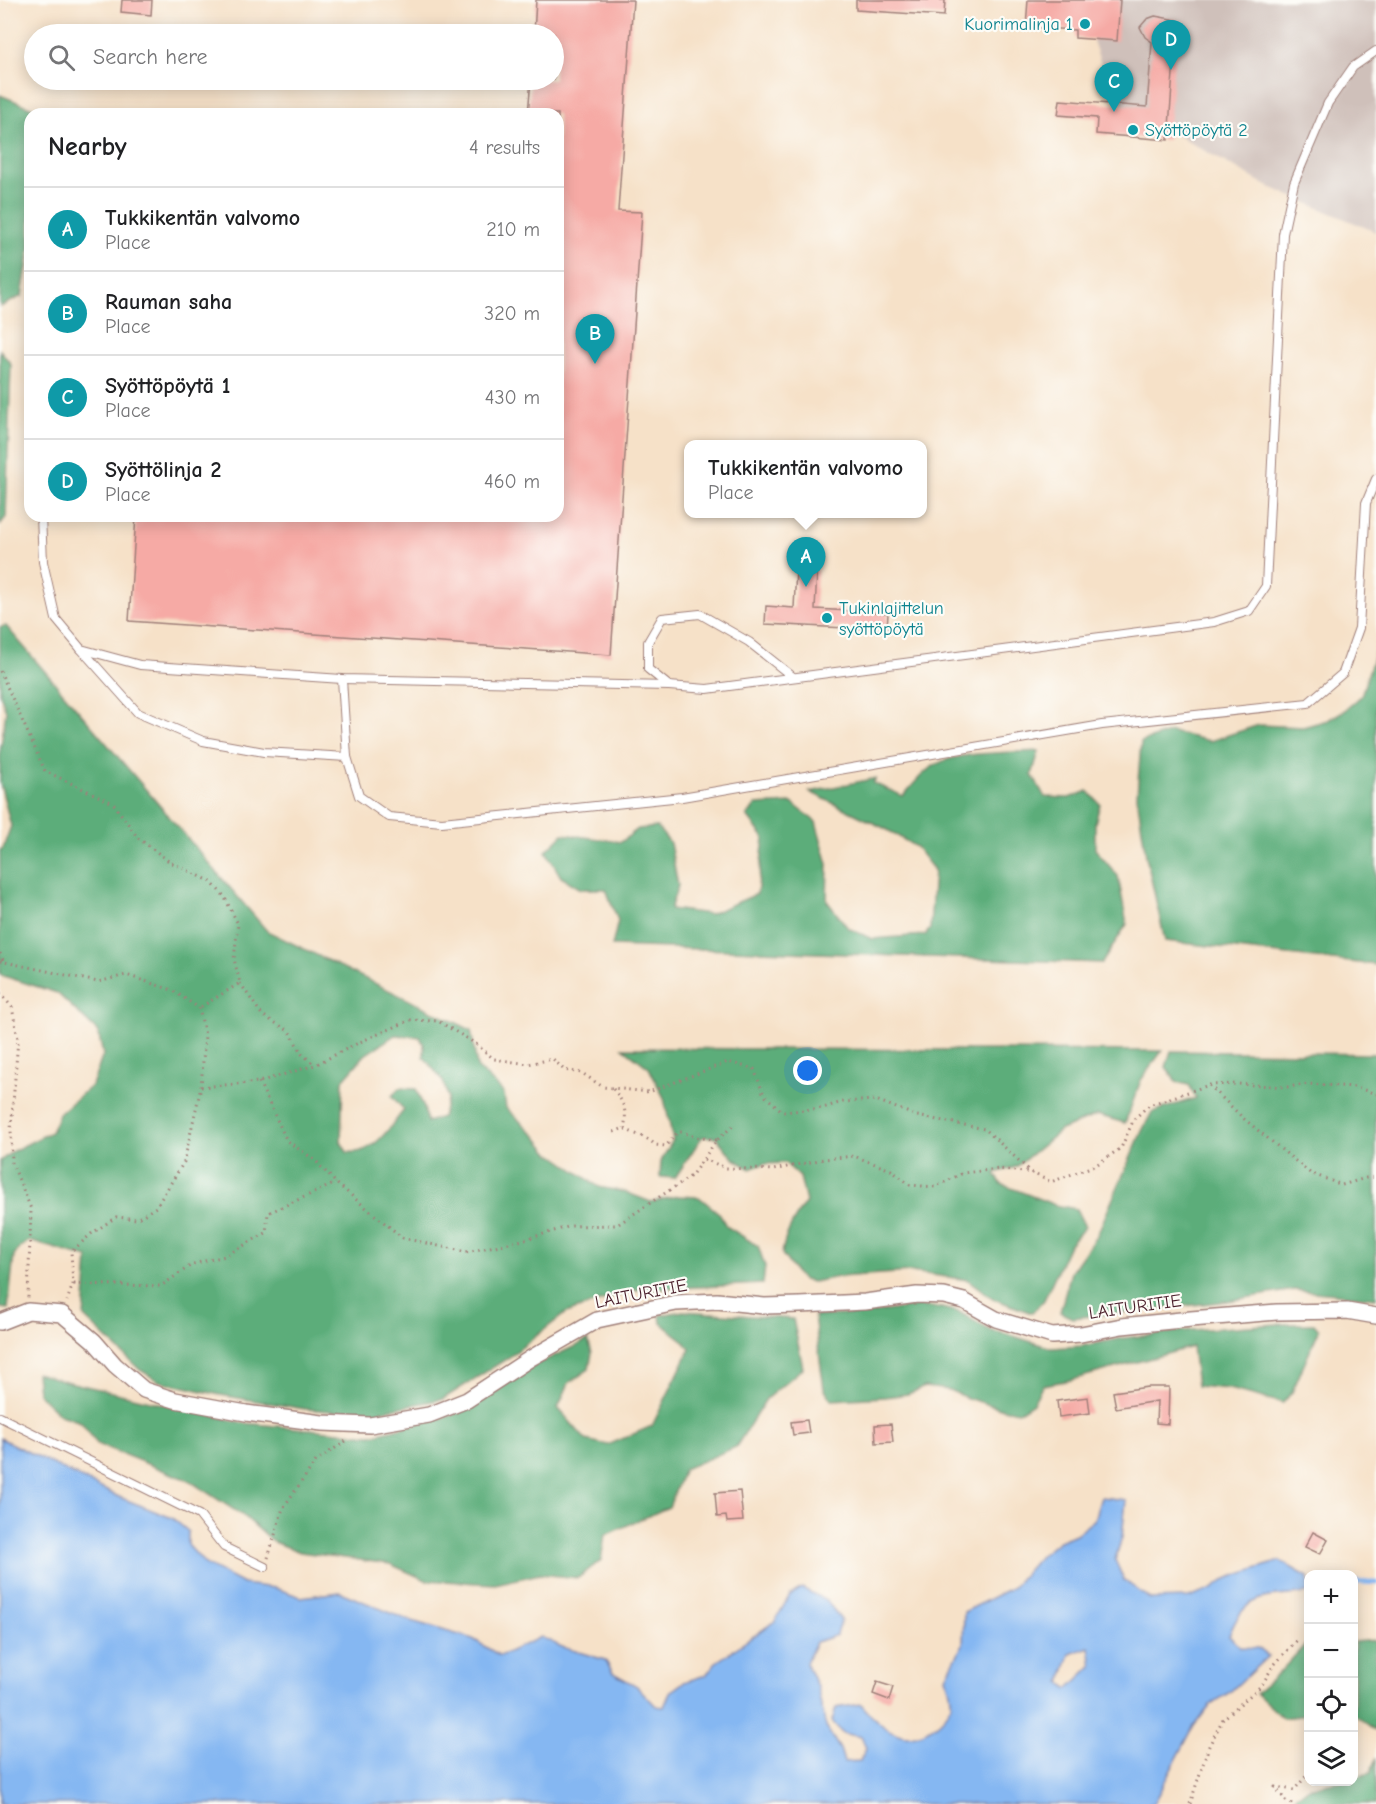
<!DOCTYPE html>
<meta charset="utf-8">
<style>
body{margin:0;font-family:"Comic Neue",sans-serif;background:#f6f6f6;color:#202124}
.controls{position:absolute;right:18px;bottom:18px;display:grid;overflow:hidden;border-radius:12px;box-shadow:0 3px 15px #0003}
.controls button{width:54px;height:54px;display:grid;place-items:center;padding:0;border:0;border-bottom:2px solid #e0e0e0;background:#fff;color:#202124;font:30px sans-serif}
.you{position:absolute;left:808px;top:1071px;width:21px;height:21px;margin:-15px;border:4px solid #fff;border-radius:50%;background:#1a73e8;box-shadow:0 0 0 9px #1a73e833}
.badge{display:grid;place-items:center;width:39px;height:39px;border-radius:50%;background:#b5179e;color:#fff;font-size:20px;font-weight:700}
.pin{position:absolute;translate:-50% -50px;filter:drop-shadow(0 2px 3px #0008)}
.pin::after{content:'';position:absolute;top:32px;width:21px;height:18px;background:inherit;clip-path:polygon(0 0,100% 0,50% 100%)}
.popup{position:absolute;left:684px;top:440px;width:243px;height:78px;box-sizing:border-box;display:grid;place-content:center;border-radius:12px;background:#fff;filter:drop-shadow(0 2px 4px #0005);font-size:20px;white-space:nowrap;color:#757577}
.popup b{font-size:22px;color:#202124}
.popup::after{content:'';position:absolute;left:50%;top:100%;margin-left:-12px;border:12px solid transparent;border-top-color:#fff}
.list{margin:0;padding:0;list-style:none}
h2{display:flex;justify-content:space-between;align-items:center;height:78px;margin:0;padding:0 24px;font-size:26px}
h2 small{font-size:20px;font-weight:400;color:#757577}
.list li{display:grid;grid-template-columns:39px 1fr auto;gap:18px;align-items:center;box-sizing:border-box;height:84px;padding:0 24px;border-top:2px solid #e0e0e0}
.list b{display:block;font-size:22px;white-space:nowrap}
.list p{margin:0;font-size:20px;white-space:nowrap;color:#757577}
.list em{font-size:20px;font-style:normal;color:#757577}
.icon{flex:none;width:33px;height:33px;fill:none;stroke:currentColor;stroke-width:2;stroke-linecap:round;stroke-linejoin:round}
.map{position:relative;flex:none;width:1376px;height:1804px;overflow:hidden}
.search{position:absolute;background:#fff;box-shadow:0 3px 15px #0003;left:24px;top:24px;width:540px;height:66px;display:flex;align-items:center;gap:15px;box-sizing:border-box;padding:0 21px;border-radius:33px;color:#757577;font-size:22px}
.panel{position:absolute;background:#fff;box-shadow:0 3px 15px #0003;left:24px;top:108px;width:540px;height:414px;border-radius:18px}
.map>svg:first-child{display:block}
.industrial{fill:#cfc0ba}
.forest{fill:#5bad7a;stroke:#526652;stroke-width:1.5;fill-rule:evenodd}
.water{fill:#85b7f2;stroke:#686b8e;stroke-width:1.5;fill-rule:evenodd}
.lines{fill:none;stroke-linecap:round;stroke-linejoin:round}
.stream{stroke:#85b7f2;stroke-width:4.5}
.building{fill:#f6aaa5}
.service-casing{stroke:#a0807a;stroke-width:10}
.minor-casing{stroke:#a0807a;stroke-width:18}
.path{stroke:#a0807a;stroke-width:3;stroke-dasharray:1.5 4.5;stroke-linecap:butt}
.service{stroke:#fff;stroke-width:8}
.minor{stroke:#fff;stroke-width:15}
.culture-dot{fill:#0f9aa8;stroke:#fdfcf7;stroke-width:2}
.labels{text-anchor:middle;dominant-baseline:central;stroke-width:4.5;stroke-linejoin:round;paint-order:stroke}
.culture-label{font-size:18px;fill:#0d838f;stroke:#fdfcf7;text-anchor:start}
.street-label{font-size:18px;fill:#4a1f2b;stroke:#fdfcf7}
</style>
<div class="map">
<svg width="1376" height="1804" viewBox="0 0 1376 1804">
<rect width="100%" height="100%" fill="#fdfcf7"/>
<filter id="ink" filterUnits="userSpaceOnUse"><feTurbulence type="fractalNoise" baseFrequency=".0167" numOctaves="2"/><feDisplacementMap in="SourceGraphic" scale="12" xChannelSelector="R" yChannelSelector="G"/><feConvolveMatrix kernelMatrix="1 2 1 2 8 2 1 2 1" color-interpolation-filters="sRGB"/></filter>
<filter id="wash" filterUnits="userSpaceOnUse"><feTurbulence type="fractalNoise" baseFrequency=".008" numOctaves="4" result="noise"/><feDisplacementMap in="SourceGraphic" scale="24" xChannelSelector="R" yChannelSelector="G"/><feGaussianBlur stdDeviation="1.35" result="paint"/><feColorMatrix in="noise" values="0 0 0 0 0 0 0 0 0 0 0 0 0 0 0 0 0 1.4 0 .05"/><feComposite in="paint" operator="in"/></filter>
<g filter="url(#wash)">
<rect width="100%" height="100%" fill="#f6e1c8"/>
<!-- industrial -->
<polygon class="industrial" points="1079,0 1376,0 1376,232 1267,186 1113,99"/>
<!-- forest -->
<g class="forest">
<polygon points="0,95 47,114 30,114 30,248 22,296 0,307"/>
<polygon points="0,350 11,364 6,517 0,525"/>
<path d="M6,626L267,931L471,1030L477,1067L504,1093L506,1108L536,1136L549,1152L599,1187L625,1192L651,1202L677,1196L699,1197L720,1214L726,1226L758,1246L765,1266L763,1284L634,1290L566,1313L508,1358L443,1399L366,1414L305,1409L220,1395L159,1381L140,1370L84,1317L88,1258L29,1241L20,1248L14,1255L8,1309L0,1308V1161L13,1151L51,1132L59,1114L92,1085L103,1055L98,1032L57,993L0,975V850L3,848L11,826L0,783V752L6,711L0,694V627ZM395,1035L420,1037L424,1046V1057L443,1081L448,1098L442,1117L427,1122L424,1108L416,1089L399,1088L392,1096L404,1110C389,1128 373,1156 347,1152L341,1142L343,1080L365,1055Z"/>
<polygon points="1376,649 1376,965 1165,941 1146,856 1137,796 1141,742 1171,732 1210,741 1259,725 1303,727 1328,720 1345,710 1361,696"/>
<path d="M1039,751L1032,775L1045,797L1069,798L1088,791L1100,804L1095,823V849L1118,876L1127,924L1102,963L612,946L618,921L606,889H581L561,877L546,851L563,834L621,842L638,829L657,827L670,843L678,886L670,909L710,914L757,894L764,838L747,816L756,805L792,803L816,822L828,864L827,901L848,928L872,939L925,935L930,929L934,870L916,847L886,829L810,792L876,778L873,783L903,796C914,784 923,771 937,764C961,751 1011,753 1039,751Z"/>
<path d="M623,1048L1162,1051L1141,1080L1125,1123L1097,1115L1061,1130L1016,1167L995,1173L1001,1184L1055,1205L1076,1209L1085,1227L1069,1245L1044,1300L1032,1313L994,1299L968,1280L911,1272L838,1277L813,1282L803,1280L795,1272L782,1254C785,1233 794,1219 806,1202L800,1177L785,1163L764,1164L750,1169L733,1158L716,1137H702L675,1178L660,1177L661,1161L673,1140L664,1098L649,1068Z"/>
<polygon points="1171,1051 1376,1054 1376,1298 1294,1290 1221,1302 1072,1318 1060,1312 1071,1272 1097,1235 1142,1131 1152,1112 1196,1098 1189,1085 1176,1082 1166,1067"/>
<polygon points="917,1306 942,1308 959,1312 991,1331 1007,1334 1051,1348 1082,1346 1124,1338 1192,1330 1278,1324 1314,1324 1319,1330 1292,1392 1283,1403 1229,1389 1197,1386 1192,1347 1071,1380 1043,1385 1033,1403 1021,1411 1007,1410 967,1398 949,1390 925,1387 908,1394 885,1397 832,1400 824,1389 814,1316 866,1314"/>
<polygon points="683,1311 793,1319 803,1368 766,1399 736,1447 684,1469 669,1507 605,1535 601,1560 578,1578 540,1574 495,1584 426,1580 390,1564 300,1552 272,1541 245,1517 190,1481 97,1444 81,1422 60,1415 38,1393 36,1373 73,1383 244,1423 371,1435 453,1415 483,1400 531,1367 588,1340 592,1353 589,1369 569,1383 558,1408 586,1440 608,1445 652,1426 690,1349 683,1340 661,1323 660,1315"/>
<polygon points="1376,1640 1376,1731 1354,1714 1354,1642"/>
<polygon points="1308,1645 1308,1715 1283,1718 1256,1693 1278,1674 1304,1646"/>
<polygon points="1376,1757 1376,1804 1287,1804 1308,1788 1334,1782 1354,1782 1354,1777 1371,1773"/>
</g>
<!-- water -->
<path class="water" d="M0,1438L119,1497L172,1518L188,1531V1545L205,1564L243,1584L275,1588L301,1597L340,1592L408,1620L473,1639L500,1656L541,1637L562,1647L605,1660L613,1673L637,1686L656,1706L664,1707L670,1692L684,1682L706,1675L715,1663L775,1621L790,1595L802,1588L827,1601L841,1620L837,1635L816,1642L806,1663L817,1687L826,1727L840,1749L844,1762L860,1761L866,1748L861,1737L842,1733L832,1721L836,1708L861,1704C872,1717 884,1730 901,1735C918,1741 949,1721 951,1704C952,1696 948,1685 946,1677L963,1644L964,1612L1013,1587L1041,1555L1059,1541L1076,1534L1094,1520L1101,1497L1126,1500L1122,1537L1115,1560L1124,1580L1150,1599L1189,1598L1212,1589L1228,1578L1280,1561L1308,1577V1593C1267,1599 1246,1589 1229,1636L1241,1647L1258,1648L1268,1656L1230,1692L1210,1705L1194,1726L1153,1804H0ZM1089,1647L1092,1666L1068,1689L1061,1682L1070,1654Z"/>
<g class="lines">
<!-- stream -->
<polyline class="stream" points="1354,1582 1376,1583"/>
</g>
<g id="blocks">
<!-- building -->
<g class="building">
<polygon points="122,0 152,0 151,15 121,12"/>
<polygon points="536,0 633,0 618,211 642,212 611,655 129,621 136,516 558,516 558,114 528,114 531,80 554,80 554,34 534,34"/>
<polygon points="856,0 945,0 944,16 856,10"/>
<polygon points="1028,0 1120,0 1117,41 1075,38 1075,30 1026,27"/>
<polygon points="1155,16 1177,20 1168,140 1096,134 1097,118 1058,115 1060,100 1147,107 1152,42 1145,37 1140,27 1147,19"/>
<polygon points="796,570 817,571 815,609 888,613 887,630 765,624 766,606 794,608"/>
<polygon points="1148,1387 1169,1387 1168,1424 1156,1423 1157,1401 1116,1408 1113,1392"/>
<polygon points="1088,1397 1090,1413 1059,1417 1057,1401"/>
<polygon points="807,1420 809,1433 793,1435 791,1422"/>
<polygon points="891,1424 893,1442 876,1443 875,1425"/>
<polygon points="740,1491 743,1521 727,1522 726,1516 717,1517 715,1493"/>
<polygon points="1313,1532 1328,1540 1320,1554 1305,1547"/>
<polygon points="877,1682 893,1687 889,1700 873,1694"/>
</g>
</g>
</g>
<g filter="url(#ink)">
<use href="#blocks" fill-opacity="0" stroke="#a0807a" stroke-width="1.5"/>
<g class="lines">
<!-- service casing -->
<g class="service-casing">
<g id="service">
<polyline points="41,516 43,562 56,619 81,649 140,665 342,679 669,686"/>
<polyline points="81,649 138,713 203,741 264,752 347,757"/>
<polyline points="793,677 749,642 700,614 662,618 648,642 648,669 669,686 707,689 1214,622 1249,611 1266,586 1283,234 1294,183 1328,103 1353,67 1376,51"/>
<polyline points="342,679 347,757 359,796 389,817 442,822 682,797 1102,725 1308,703 1343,673 1359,628 1366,503 1376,479"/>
<polyline points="0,1417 199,1515 224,1547 265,1567"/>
</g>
</g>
<!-- minor casing -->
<g class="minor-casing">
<polyline id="minor" points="0,1322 28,1311 62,1314 94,1341 115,1365 144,1390 175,1400 246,1413 322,1423 370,1425 429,1415 467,1400 531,1358 597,1320 676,1303 717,1301 764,1306 800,1305 865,1302 917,1295 944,1296 964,1301 996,1319 1052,1336 1081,1334 1122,1326 1191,1319 1277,1312 1347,1311 1376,1316"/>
</g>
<!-- path -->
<g class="path">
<polyline points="0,671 45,771 113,803 138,838 170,862 210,881 224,896 238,924 234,959 240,983 199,1008"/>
<polyline points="0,953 4,962"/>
<polyline points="0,961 98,982 126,975 172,990 199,1008 205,1035 201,1087 184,1162 156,1207 137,1219 116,1217 91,1234 71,1252 73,1284 67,1301"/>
<polyline points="240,983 262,1015 289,1031 302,1054 315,1065"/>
<polyline points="0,993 12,1007 18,1039 11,1129 12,1163 31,1209 28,1298"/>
<polyline points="259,1082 287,1141 315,1160 336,1183 403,1238 466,1252 523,1240 571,1226 617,1225 691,1176 717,1140 735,1124"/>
<polyline points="1209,1085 1238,1084 1287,1087 1308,1084 1355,1087 1376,1094"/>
<polyline points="201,1087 259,1082 315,1065 360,1042 411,1020 438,1021 476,1044 494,1059 528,1064 553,1059 564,1070 582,1073 603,1087 649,1092 728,1062 754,1069 764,1095 783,1112 823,1108 842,1102 876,1100 917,1116 985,1129 1032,1173"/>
<path d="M613,1089C623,1100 628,1113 624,1128"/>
<path d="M614,1132L624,1128C634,1135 647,1136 655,1145L666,1146L678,1132H683L695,1137L717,1140"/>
<polyline points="704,1159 726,1168 773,1170 824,1159 854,1156 891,1170 910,1185 935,1187 963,1173 999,1169 1032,1173 1051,1182 1096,1165 1121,1148 1134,1119 1149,1105 1209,1085 1243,1118 1310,1173 1342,1185 1366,1178 1376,1177"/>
<polyline points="74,1284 161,1286 193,1264 225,1256 266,1233 268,1213 336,1183"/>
<polyline points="268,1558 283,1508 316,1461 349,1439"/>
<polyline points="1190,1804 1209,1746 1223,1719 1262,1685 1273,1666 1299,1638"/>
<polyline points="1292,1804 1286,1801 1275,1787 1294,1790 1308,1774"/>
</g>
<!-- service -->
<use href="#service" class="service"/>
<!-- minor -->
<use href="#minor" class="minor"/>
</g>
</g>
<!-- markers -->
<g class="culture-dot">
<circle cx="1085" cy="24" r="6"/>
<circle cx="1133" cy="130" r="6"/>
<circle cx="827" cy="618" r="6"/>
</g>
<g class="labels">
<!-- culture labels -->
<g class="culture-label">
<text x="1073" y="24" text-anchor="end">Kuorimalinja 1</text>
<text x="1145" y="130">Syöttöpöytä 2</text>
<text x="839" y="608">Tukinlajittelun<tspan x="839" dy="21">syöttöpöytä</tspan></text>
</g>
<!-- street labels -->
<g class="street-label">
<text transform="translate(641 1294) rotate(-11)">LAITURITIE</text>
<text transform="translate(1135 1307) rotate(-8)">LAITURITIE</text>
</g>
</g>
</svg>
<div class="controls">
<button>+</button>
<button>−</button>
<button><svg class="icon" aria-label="locate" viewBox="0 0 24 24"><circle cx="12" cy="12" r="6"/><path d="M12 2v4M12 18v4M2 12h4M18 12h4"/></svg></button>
<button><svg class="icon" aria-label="layers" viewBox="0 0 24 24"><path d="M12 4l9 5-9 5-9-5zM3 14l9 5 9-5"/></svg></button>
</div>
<div class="you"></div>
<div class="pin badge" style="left:806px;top:587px;background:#0f9aa8">A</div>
<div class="popup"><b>Tukkikentän valvomo</b>Place</div>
<div class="pin badge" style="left:595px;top:364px;background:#0f9aa8">B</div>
<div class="pin badge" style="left:1114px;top:112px;background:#0f9aa8">C</div>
<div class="pin badge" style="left:1171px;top:70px;background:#0f9aa8">D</div>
<div class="search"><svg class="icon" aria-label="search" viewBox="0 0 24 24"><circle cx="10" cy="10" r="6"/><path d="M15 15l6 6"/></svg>Search here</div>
<section class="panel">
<h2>Nearby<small>4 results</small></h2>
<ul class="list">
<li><span class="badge" style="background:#0f9aa8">A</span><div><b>Tukkikentän valvomo</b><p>Place</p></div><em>210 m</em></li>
<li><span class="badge" style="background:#0f9aa8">B</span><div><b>Rauman saha</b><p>Place</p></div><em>320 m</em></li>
<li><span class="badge" style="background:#0f9aa8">C</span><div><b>Syöttöpöytä 1</b><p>Place</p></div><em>430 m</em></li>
<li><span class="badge" style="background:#0f9aa8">D</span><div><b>Syöttölinja 2</b><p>Place</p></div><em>460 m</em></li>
</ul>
</section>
</div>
